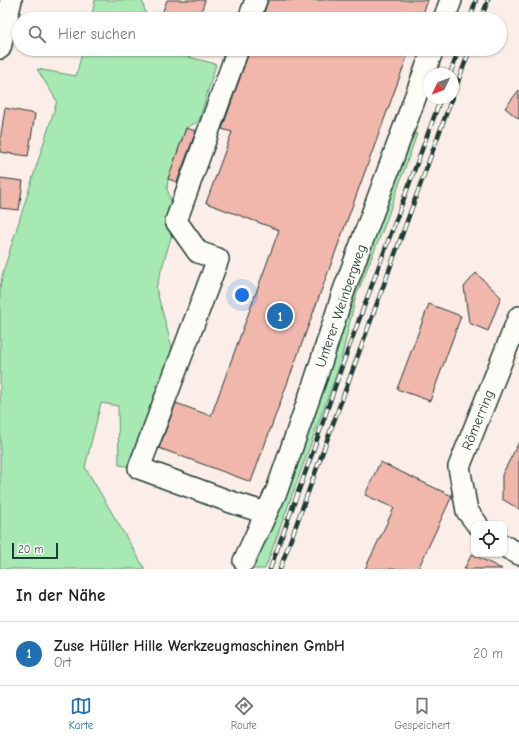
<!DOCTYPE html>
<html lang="de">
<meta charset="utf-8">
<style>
body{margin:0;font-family:"Comic Neue",sans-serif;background:#f6f6f6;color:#222}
.controls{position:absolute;right:12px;bottom:12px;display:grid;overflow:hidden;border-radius:8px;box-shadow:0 1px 3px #0004}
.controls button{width:36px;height:36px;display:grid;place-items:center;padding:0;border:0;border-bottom:1px solid #e0e0e0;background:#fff;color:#222;font:20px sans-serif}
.compass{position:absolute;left:423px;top:68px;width:36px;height:36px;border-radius:50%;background:#fff;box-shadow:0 1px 3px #0004;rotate:227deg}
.scale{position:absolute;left:12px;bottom:10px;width:46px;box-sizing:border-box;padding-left:4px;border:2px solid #1f3d34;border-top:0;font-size:11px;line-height:14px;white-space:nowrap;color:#1f3d34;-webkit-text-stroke:3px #fdfcf7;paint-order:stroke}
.you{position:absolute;left:242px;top:295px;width:14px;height:14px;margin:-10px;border:3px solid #fff;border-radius:50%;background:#1a73e8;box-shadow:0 0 0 6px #1a73e833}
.badge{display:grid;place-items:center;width:26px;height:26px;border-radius:50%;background:#1f6fb2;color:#fff;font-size:13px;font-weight:700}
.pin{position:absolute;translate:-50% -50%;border:2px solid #fff;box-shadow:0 1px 4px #0006}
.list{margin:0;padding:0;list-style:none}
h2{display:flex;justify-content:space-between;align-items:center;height:52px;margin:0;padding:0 16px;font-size:17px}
h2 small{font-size:13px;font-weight:400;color:#767676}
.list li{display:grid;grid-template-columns:26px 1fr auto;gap:12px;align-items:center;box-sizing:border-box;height:64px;padding:0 16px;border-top:1px solid #e0e0e0}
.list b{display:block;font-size:15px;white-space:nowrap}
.list p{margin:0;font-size:13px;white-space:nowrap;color:#767676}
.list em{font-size:13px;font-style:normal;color:#767676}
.icon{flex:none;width:22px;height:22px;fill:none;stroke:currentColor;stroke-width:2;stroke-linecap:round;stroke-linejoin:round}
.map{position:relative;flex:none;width:519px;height:569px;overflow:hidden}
.search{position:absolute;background:#fff;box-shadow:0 1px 3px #0004;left:12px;right:12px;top:12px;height:44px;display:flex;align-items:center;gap:10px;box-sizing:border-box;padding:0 14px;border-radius:22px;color:#767676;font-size:15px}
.sheet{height:116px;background:#fff}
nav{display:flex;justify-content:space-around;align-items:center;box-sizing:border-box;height:56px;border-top:1px solid #e0e0e0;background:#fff;font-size:11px;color:#767676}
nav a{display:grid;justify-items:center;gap:2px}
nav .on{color:#1f6fb2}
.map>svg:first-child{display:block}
.green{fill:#a6e9b3;stroke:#629374}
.building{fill:#f1b6ac;stroke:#1f3d34}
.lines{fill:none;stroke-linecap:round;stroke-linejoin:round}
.minor-casing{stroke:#1f3d34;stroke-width:24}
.minor{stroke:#fdfcf7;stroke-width:21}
.rail-casing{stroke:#1f3d34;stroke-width:4.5}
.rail{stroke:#fdfcf7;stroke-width:3;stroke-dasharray:9;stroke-linecap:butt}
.labels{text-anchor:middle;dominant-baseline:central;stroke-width:3;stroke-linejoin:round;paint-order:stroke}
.street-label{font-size:14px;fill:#1f3d34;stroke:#fdfcf7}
</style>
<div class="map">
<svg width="519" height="569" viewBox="0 0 519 569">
<rect width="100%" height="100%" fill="#fbeee8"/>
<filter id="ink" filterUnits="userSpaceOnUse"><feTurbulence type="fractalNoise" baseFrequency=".025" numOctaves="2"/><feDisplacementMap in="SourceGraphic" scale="8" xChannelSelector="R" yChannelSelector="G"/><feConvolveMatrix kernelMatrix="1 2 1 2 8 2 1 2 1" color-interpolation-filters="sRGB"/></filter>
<g filter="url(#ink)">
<!-- green -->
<g class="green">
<polygon points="95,0 142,0 147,19 91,19"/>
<polygon points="83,49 158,49 216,64 199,121 186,128 168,179 167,188 176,221 156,288 177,366 139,468 119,465 118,406 101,403 85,467 145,569 0,569 0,288 3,272 57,101 37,69 76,76"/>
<polygon points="404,130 417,134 384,227 356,296 340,364 265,569 241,569"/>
</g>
<!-- building -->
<g class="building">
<polygon points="167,0 205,0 199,19 160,19"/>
<polygon points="268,0 428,0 421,19 262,19"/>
<polygon points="250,49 410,49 251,482 159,448 176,403 211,416 279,230 206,203 232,132 222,129"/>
<polygon points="519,90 519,119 505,108"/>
<polygon points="5,108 35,114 28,156 0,152 0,141"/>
<polygon points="186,128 196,131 177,182 168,179"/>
<polygon points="0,178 23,181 19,210 0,208"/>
<polygon points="476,273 501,297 488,331 469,323 464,287"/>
<polygon points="429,304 461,316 430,401 397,389"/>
<polygon points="519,442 519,509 502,499 502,475"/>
<polygon points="380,462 452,496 418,569 365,569 394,508 365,495"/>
<polygon points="472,554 502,569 464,569"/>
</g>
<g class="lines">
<!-- minor casing -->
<g class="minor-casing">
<g id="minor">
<polyline points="249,19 256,0"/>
<polyline points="444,19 451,0"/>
<polyline points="0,48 11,0"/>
<polyline points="238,49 176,221 198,252 218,259 139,468 231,502 266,513"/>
<polyline points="477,524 467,511 459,467 519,317"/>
<polyline points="504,546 519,554"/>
<polyline points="244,561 277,490 316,378 343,293 433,49"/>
</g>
</g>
<!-- minor -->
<use href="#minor" class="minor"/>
<!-- rail casing -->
<g class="rail-casing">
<g id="rail">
<polyline points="470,19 476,0"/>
<polyline points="481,19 488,0"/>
<polyline points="450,74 459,49"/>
<polyline points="453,95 470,49"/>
<polyline points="270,569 312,454 342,366 441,98"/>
<polyline points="280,569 452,98"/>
</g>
</g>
<!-- rail -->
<use href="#rail" class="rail"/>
</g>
</g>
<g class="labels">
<!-- street labels -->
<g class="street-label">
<text transform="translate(341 306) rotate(-71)">Unterer Weinbergweg</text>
<text transform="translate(478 420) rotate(-68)">Römerring</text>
</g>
</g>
</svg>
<div class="controls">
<button><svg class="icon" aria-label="locate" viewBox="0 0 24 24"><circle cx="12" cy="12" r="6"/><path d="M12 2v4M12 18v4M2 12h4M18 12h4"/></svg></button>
</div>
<svg class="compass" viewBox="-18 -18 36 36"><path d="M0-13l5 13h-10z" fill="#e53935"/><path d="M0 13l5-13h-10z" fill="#767676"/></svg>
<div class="scale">20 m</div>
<div class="you"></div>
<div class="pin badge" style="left:280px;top:316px">1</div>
<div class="search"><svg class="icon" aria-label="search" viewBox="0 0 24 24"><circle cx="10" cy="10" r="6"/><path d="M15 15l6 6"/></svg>Hier suchen</div>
</div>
<section class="sheet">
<h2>In der Nähe<small></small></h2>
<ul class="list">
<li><span class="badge">1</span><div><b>Zuse Hüller Hille Werkzeugmaschinen GmbH</b><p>Ort</p></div><em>20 m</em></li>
</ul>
</section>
<nav>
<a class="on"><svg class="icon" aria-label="map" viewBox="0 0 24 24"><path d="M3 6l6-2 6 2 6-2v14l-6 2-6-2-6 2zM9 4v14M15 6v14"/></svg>Karte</a>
<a><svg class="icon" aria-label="directions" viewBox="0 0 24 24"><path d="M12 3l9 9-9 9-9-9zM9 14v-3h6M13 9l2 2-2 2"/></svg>Route</a>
<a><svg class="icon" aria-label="saved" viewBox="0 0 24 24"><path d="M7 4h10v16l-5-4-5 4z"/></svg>Gespeichert</a>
</nav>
